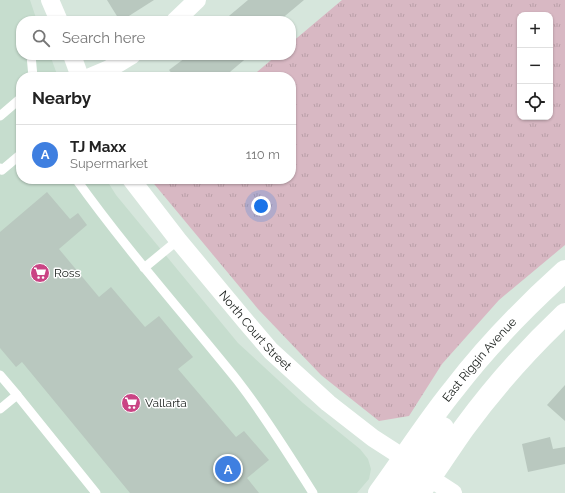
<!DOCTYPE html>
<meta charset="utf-8">
<style>
body{margin:0;font-family:Raleway,sans-serif;background:#f2f2f2;color:#222}
.controls{position:absolute;right:12px;top:12px;display:grid;overflow:hidden;border-radius:8px;box-shadow:0 1px 3px #0004}
.controls button{width:36px;height:36px;display:grid;place-items:center;padding:0;border:0;border-bottom:1px solid #e0e0e0;background:#fff;color:#222;font:20px sans-serif}
.you{position:absolute;left:261px;top:206px;width:14px;height:14px;margin:-10px;border:3px solid #fff;border-radius:50%;background:#1a73e8;box-shadow:0 0 0 6px #1a73e833}
.badge{display:grid;place-items:center;width:26px;height:26px;border-radius:50%;background:#0f766e;color:#fff;font-size:13px;font-weight:700}
.pin{position:absolute;translate:-50% -50%;border:2px solid #fff;box-shadow:0 1px 4px #0006}
.list{margin:0;padding:0;list-style:none}
h2{display:flex;justify-content:space-between;align-items:center;height:52px;margin:0;padding:0 16px;font-size:17px}
h2 small{font-size:13px;font-weight:400;color:#767676}
.list li{display:grid;grid-template-columns:26px 1fr auto;gap:12px;align-items:center;box-sizing:border-box;height:60px;padding:0 16px;border-top:1px solid #e0e0e0}
.list b{display:block;font-size:15px;white-space:nowrap}
.list p{margin:0;font-size:13px;white-space:nowrap;color:#767676}
.list em{font-size:13px;font-style:normal;color:#767676}
.icon{flex:none;width:22px;height:22px;fill:none;stroke:currentColor;stroke-width:2;stroke-linecap:round;stroke-linejoin:round}
.map{position:relative;flex:none;width:565px;height:493px;overflow:hidden}
.search{position:absolute;background:#fff;box-shadow:0 1px 3px #0004;left:16px;top:16px;width:280px;height:44px;display:flex;align-items:center;gap:10px;box-sizing:border-box;padding:0 14px;border-radius:16px;color:#767676;font-size:15px}
.panel{position:absolute;background:#fff;box-shadow:0 1px 3px #0004;left:16px;top:72px;width:280px;height:112px;border-radius:16px}
.map>svg:first-child{display:block}
.built{fill:#c6ddce}
.grass{fill:url(#grass-tufts);fill-rule:evenodd}
.building{fill:#b9c8bf}
.lines{fill:none;stroke-linecap:round;stroke-linejoin:round}
.lane{stroke:#fff;stroke-width:9}
.street{stroke:#fff;stroke-width:18}
.secondary{stroke:#fff;stroke-width:22}
.labels{text-anchor:middle;dominant-baseline:central;stroke-width:3;stroke-linejoin:round;paint-order:stroke}
.poi-label{font-size:12px;fill:#181d1a;stroke:#fff;text-anchor:start}
.street-label{font-size:12px;fill:#181d1a;stroke:#fff}
</style>
<div class="map">
<svg width="565" height="493" viewBox="0 0 565 493">
<defs>
<pattern id="grass-tufts" width="24" height="20" patternUnits="userSpaceOnUse"><rect width="24" height="20" fill="#d8b8c3"/><path d="M3 7l-1-3M5 7V3M7 7l1-3M15 17l-1-3M17 17v-4M19 17l1-3" fill="none" stroke="#b99ea7"/></pattern>
</defs>
<rect width="100%" height="100%" fill="#d6e6dc"/>
<!-- built -->
<polygon class="built" points="0,0 30,0 37,21 21,21 21,55 50,55 58,77 21,77 21,179 106,179 116,195 238,343 303,403 360,449 368,459 371,469 369,479 357,493 0,493"/>
<!-- grass -->
<path class="grass" d="M342,0H565V245L499,300L442,364L409,416L379,421L321,375L258,309L150,179H291V77H251L277,55H291V43ZM520,15H550V117H520Z"/>
<!-- building -->
<g class="building">
<polygon points="107,0 154,0 121,21 120,21"/>
<polygon points="248,0 304,0 279,21 223,21"/>
<polygon points="189,55 250,55 224,77 175,77 169,70"/>
<polygon points="47,192 70,219 78,213 87,225 59,249 99,297 111,287 145,327 159,316 193,357 178,369 236,437 244,431 269,460 247,478 259,493 130,493 22,362 16,367 0,348 0,232"/>
<polygon points="565,385 565,421 547,405"/>
<polygon points="550,437 553,449 565,447 565,464 528,472 522,444"/>
</g>
<g class="lines">
<!-- lane -->
<g class="lane">
<polyline points="31,55 33,77"/>
<polyline points="0,116 21,98"/>
<polyline points="0,168 2,170 21,154"/>
<path d="M76,179C126,249 183,313 237,380C265,416 289,455 313,493"/>
<polyline points="144,268 178,240"/>
<polyline points="0,375 17,395"/>
<polyline points="0,409 17,395 96,493"/>
</g>
<!-- street -->
<g class="street">
<polyline points="50,0 59,21"/>
<polyline points="175,21 197,0"/>
<polyline points="72,55 80,77"/>
<polyline points="90,77 109,69 132,55"/>
<path id="s1" d="M131,179L178,240L247,323L271,351L328,403L373,438L404,458"/>
<polyline points="430,478 453,493"/>
</g>
<!-- secondary -->
<g class="secondary">
<path d="M430,478C417,455 429,447 443,428"/>
<path id="s2" d="M379,493C404,459 427,422 454,389C487,346 525,307 565,271"/>
<polyline points="401,493 411,477 411,466 404,458"/>
<path d="M419,493C435,472 449,449 464,428C494,387 528,349 565,314"/>
</g>
</g>
<!-- icons -->
<defs>
<g id="supermarket-disc" transform="scale(1)"><circle r="9.5" fill="#ca4484" stroke="#fff"/><path d="M-6-5.5h2.5l.6 2H6L4.5 2H-2.5L-4.4-4H-6ZM-1.5 3.2a1.3 1.3 0 1 0 .1 0ZM3 3.2a1.3 1.3 0 1 0 .1 0Z" fill="#fff"/></g>
</defs>
<g fill-rule="evenodd">
<use href="#supermarket-disc" x="40" y="273"/>
<use href="#supermarket-disc" x="131" y="403"/>
</g>
<g class="labels">
<!-- poi labels -->
<g class="poi-label">
<text x="54" y="273">Ross</text>
<text x="145" y="403">Vallarta</text>
</g>
<!-- street labels -->
<g class="street-label">
<text stroke="none"><textPath href="#s1" startOffset="196">North Court Street</textPath></text>
<text stroke="none"><textPath href="#s2" startOffset="167">East Riggin Avenue</textPath></text>
</g>
</g>
</svg>
<div class="controls">
<button>+</button>
<button>−</button>
<button><svg class="icon" aria-label="locate" viewBox="0 0 24 24"><circle cx="12" cy="12" r="6"/><path d="M12 2v4M12 18v4M2 12h4M18 12h4"/></svg></button>
</div>
<div class="you"></div>
<div class="pin badge" style="left:228px;top:469px;background:#3f7fe0">A</div>
<div class="search"><svg class="icon" aria-label="search" viewBox="0 0 24 24"><circle cx="10" cy="10" r="6"/><path d="M15 15l6 6"/></svg>Search here</div>
<section class="panel">
<h2>Nearby<small></small></h2>
<ul class="list">
<li><span class="badge" style="background:#3f7fe0">A</span><div><b>TJ Maxx</b><p>Supermarket</p></div><em>110 m</em></li>
</ul>
</section>
</div>
